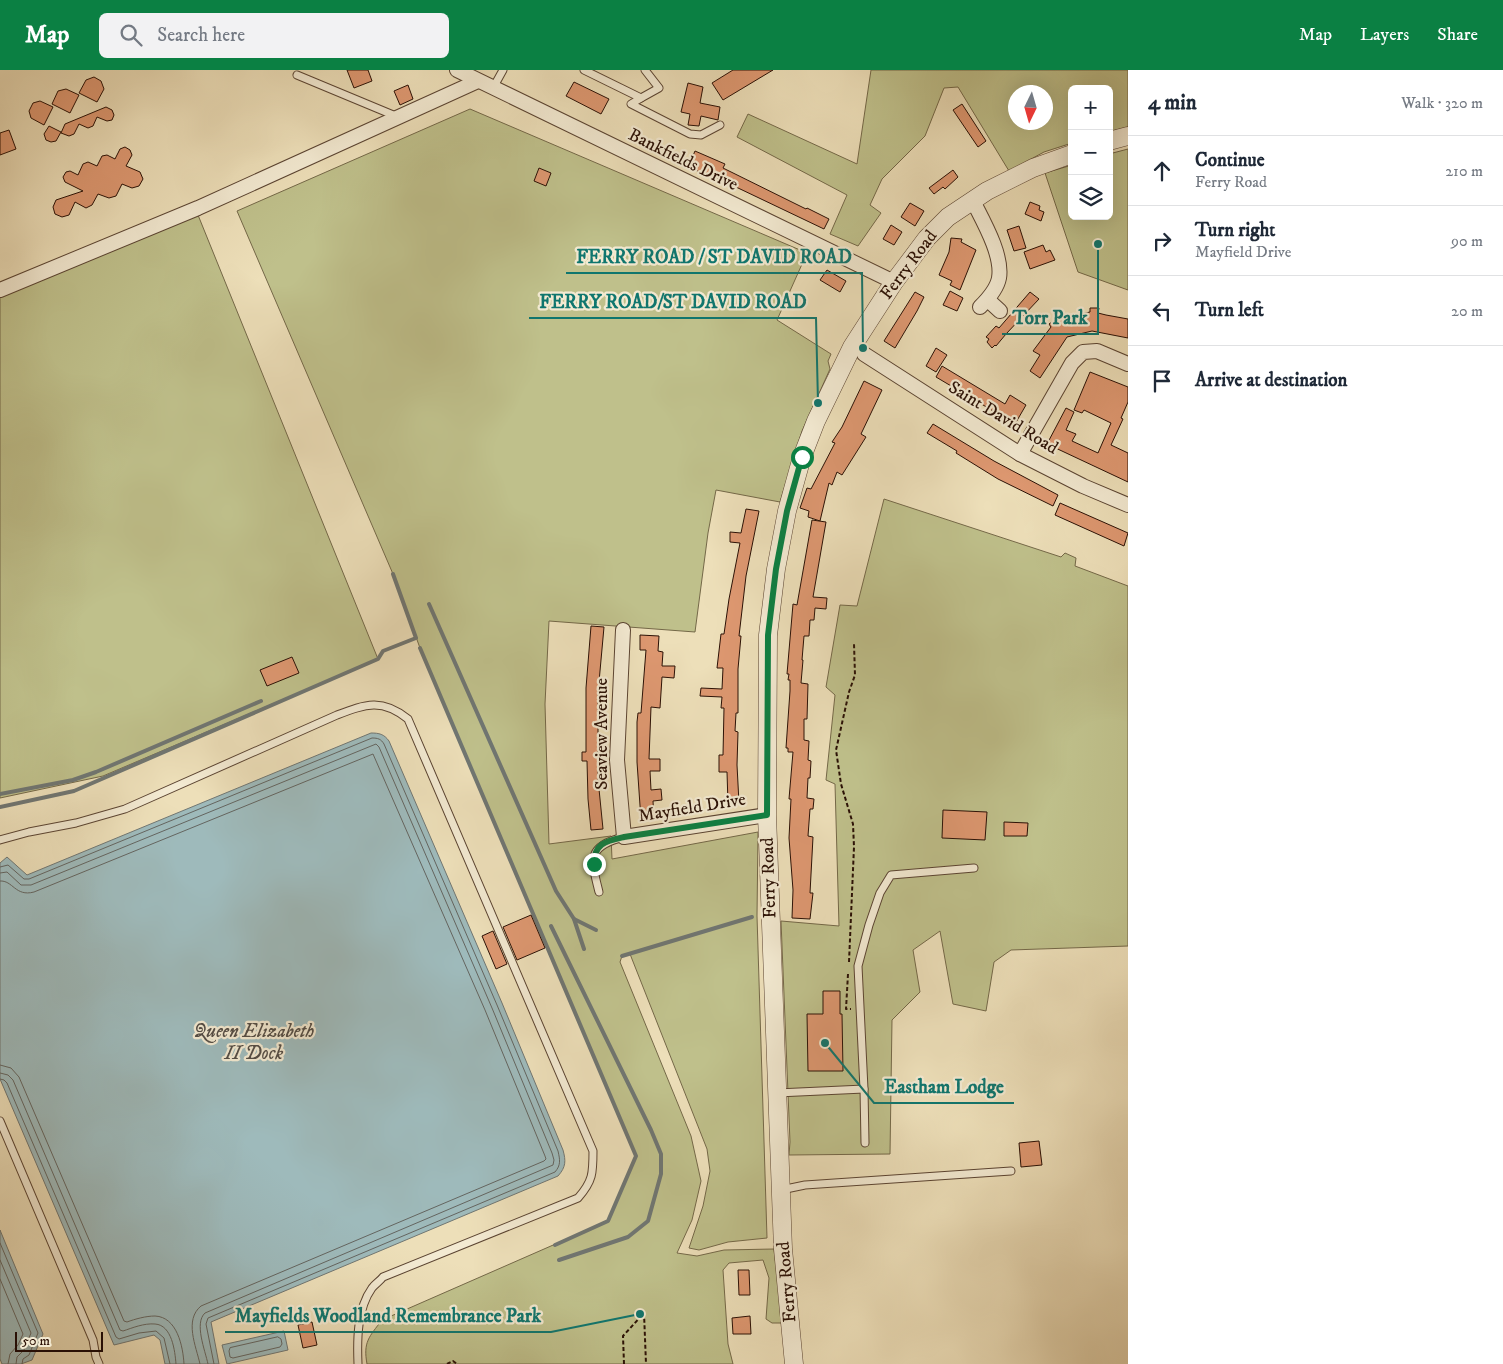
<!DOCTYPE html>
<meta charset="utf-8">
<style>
body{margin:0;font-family:"IM FELL DW Pica",serif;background:#f2f2f3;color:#1f2937}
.controls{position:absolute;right:15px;top:15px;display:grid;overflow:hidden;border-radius:8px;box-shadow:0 5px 20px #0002}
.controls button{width:45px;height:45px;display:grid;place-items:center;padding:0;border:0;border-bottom:1px solid #e0e1e3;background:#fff;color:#1f2937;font:25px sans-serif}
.compass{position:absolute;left:1008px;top:15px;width:45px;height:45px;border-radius:50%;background:#fff;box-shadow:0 5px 20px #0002;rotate:185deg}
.scale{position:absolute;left:15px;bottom:12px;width:88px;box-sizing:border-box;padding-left:5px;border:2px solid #2a1005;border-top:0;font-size:14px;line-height:18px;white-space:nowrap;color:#2a1005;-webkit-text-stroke:4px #f3ead2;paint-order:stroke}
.stop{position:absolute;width:15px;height:15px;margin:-11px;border:4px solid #0b8043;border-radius:50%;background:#fff}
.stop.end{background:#0b8043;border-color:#fff;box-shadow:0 1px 5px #0008}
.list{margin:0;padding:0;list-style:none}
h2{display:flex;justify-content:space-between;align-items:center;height:65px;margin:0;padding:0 20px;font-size:21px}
h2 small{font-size:16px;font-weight:400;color:#747a83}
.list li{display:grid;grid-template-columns:32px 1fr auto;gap:15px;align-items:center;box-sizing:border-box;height:70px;padding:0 20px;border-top:1px solid #e0e1e3}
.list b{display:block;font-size:19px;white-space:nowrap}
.list p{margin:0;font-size:16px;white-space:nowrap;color:#747a83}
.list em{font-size:16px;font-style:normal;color:#747a83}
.icon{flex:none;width:28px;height:28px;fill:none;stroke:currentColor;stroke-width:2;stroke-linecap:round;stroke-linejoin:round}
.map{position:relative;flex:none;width:1128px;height:1294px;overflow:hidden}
header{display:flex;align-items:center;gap:30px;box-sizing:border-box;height:70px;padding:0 25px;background:#0b8043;color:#fff}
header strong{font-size:24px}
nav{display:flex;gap:28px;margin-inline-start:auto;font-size:18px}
.search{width:350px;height:45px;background:#f2f2f3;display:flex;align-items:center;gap:12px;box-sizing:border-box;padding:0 18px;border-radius:8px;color:#747a83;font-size:19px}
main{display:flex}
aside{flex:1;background:#fff}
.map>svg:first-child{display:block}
.green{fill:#bfc08b;stroke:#746848;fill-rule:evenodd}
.water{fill:#9ebabb;stroke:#707672}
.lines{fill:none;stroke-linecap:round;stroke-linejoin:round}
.shore{stroke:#646560;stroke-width:1}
.stream{stroke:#707672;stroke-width:4}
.building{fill:#de9871;stroke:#2a1005}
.service-casing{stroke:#5b4432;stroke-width:9}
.minor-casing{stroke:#5b4432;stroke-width:16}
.tertiary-casing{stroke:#5b4432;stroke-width:19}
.path{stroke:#2a1005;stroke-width:2;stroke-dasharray:4 2.5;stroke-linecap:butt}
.service{stroke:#f3ead2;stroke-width:7}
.minor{stroke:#f3ead2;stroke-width:14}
.tertiary{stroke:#f3ead2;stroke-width:18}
.route{stroke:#0b8043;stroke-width:6}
.labels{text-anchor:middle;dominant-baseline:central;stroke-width:4.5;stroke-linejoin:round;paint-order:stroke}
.street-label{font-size:18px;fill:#2a1005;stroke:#f3ead2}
.water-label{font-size:19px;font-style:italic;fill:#534c45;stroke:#f3ead2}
.leader{fill:none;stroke:#0f766e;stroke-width:2}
.callout-dot{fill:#0f766e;stroke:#f3ead2;stroke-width:2}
.callout-label{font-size:19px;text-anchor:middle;font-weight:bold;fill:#0f766e;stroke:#f3ead2;stroke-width:4.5;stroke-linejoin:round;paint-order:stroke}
</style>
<header>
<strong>Map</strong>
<div class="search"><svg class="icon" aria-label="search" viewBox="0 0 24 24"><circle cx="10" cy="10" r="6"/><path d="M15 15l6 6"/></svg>Search here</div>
<nav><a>Map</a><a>Layers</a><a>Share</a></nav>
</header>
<main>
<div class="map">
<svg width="1128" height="1294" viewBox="0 0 1128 1294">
<rect width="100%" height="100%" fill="#eddfb9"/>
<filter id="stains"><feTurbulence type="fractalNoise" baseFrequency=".004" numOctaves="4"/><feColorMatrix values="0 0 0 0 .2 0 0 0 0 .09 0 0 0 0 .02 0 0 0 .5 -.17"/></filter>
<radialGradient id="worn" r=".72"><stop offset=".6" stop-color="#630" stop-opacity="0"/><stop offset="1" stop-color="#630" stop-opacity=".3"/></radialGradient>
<!-- green -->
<g class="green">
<path d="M871,0H1128V57L1109,62V19H1072V73L1044,82L1009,101L958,17L944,18L925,66L882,109L870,135L881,143L858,176L830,164L847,125L737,67L748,44L857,94ZM1016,22H1046V52H1016Z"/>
<path d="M470,39L807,183L777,250L831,284L828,291L830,299L802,361L780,432L716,420L708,463L695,562L549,551L545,634L549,774L611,766L612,789L758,762L757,846L767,1168L728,1172L699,1180L689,1178L703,1136L710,1101L707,1079L630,884L622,886L620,892L691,1066L701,1111L692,1150L677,1183L697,1186L724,1180L774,1179L783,1253H772L766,1249L769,1208L763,1190L729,1193L723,1200L728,1274L733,1294H367C363,1272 369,1267 382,1250L608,1151L636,1086L420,578L393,504L237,141Z"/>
<polygon points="1128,79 1128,220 1078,202 1045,103 1072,95 1072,146 1109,146 1109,84"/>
<polygon points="198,145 378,589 103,706 0,728 0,226"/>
<polygon points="884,429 1061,487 1065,483 1076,488 1075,496 1128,516 1128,876 1011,880 994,892 986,941 953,934 940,861 913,880 920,922 892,950 890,1084 789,1085 790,1072 781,851 839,856 835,714 826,710 835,625 826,617 840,535 857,536"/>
</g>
<!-- water -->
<g class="water">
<path d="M371,663C379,663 384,664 389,671L502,933L563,1080C566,1091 566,1097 558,1106L211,1252L219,1294H165L160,1270L154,1265L114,1275L0,1009V793L7,787L27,805Z"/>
<polygon points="0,1160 43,1264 32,1290 21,1294 2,1294 0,1289"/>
<polygon points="284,1261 288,1280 227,1294 222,1275"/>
</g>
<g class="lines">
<!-- shore -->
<g class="shore">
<path d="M0,797L8,795L24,809H29L372,668C378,668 381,669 384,674L497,935L558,1081C560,1090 561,1095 555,1102L208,1248L206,1254L214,1294"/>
<path d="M0,803L7,802L21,815H31L376,674L379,677L492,938L552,1083L554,1090L553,1095L205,1243C194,1253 205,1280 208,1294"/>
<path d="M0,811C13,810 15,827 34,822L373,684L485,940L545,1086L546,1089L544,1091L201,1236C184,1250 196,1276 200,1294"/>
<path d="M0,995L11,998L19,1007L124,1251L127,1252C135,1249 146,1246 155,1246C177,1247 183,1276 184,1294"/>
<path d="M0,1003L8,1005L13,1010L120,1260L123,1261C132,1258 144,1253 155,1254C172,1255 175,1281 176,1294"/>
<polyline points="0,1009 4,1010 7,1013 116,1267 119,1269 139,1263 156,1261 164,1268 170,1294"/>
<polyline points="0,1173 38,1263 29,1285 23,1289 22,1294"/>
<polyline points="0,1190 31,1263 24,1280 17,1287 16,1294"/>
<polyline points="0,1209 23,1264 18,1275 10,1284 8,1294"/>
<polygon points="278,1267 281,1269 282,1274 280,1277 233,1288 230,1287 229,1281 230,1278"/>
</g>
<!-- stream -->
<g class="stream">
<polyline points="429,534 556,821 574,849 584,879"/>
<polyline points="420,578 636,1086 608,1151 555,1175"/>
<polyline points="0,724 73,710 96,702 261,631"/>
<polyline points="0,737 74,721 378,589 383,581 416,568 393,504"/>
<polyline points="574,849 596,860"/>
<polyline points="551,856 651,1060 661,1084 661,1104 648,1151 628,1167 559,1190"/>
<polyline points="622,886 752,847"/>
</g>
</g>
<!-- building -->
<g class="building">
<polygon points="347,0 368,0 372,11 354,18"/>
<polygon points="733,0 773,0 723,30 712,13"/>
<polygon points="94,7 101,11 104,19 97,32 79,23 86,10"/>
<polygon points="574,12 609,29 601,44 566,26"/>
<polygon points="688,13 703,17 700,33 720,37 718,50 701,46 699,56 688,55 690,44 681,42"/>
<polygon points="408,15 413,29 400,35 394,21"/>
<polygon points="66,19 79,25 70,43 52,34 58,21"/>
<polygon points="40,31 53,37 44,55 31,48 29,41 33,33"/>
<polygon points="962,34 986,71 978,77 953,40"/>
<polygon points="106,37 112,40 114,45 112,50 107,51 97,47 93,56 88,58 79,54 74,64 69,66 61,63 65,54"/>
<polygon points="49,56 61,62 56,71 51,72 46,70 44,64"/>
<polygon points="9,60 16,79 0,85 0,63"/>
<polygon points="125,77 130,80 132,85 126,96 140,102 143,109 139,116 132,118 122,114 116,126 109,128 98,124 92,135 86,138 75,132 69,145 62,147 55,144 53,137 56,130 83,121 65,112 63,107 66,102 70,101 78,105 83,94 88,92 97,96 102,86 107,85 115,89 120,79"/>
<polygon points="695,81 725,94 723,98 806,139 807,138 829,149 824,159 715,107 714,108 688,97"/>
<polygon points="539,98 551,103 546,116 534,111"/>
<polygon points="953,100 958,107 945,119 943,117 934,124 929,118"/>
<polygon points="1030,132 1040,136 1039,140 1044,142 1041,151 1025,144"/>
<polygon points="910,133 924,141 915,156 901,147"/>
<polygon points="891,155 902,162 894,175 883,169"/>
<polygon points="1019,156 1026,178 1014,181 1007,160"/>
<polygon points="951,168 962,169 961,172 976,180 960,220 950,215 952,211 939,205 949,182"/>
<polygon points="1043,175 1046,182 1050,180 1055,190 1030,199 1024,182"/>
<polygon points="827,200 846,211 840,222 820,210"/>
<polygon points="950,221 963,228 957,241 943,235"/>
<polygon points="915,222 924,227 917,241 895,278 884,271"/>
<polygon points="1030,222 1039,229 1006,264 996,276 995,275 992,278 987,272 989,269 986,267 996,256 999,258"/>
<polygon points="1090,238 1099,238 1098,243 1106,245 1128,249 1128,268 1092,261 1067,267 1040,308 1030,301 1040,285 1033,281 1051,257 1049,254 1061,246 1062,248 1072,246 1090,242"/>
<polygon points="936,278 947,285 936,302 926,296"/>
<polygon points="942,296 1005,334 1010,325 1026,335 1015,354 936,307"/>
<polygon points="1090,302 1128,317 1128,332 1121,348 1123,349 1111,375 1128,383 1128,412 1047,374 1066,338 1074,342 1066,360 1076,364 1072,371 1098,383 1111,353 1084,340 1082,343 1074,340"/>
<polygon points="864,311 882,320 861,364 866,367 842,405 837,402 832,415 829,413 820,451 808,447 809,441 800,438 807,418 811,419 835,373 832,372 842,357"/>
<polygon points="933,354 994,391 1058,425 1053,436 998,409 956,383 957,381 927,363"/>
<polygon points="1060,433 1128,463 1124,476 1055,445"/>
<polygon points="746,439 759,441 746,506 739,566 741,566 738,599 738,643 736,643 735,661 738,662 737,695 739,733 728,734 727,702 719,702 719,685 723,685 724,638 721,638 722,627 700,626 701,618 722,619 723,598 717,598 721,564 724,564 729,529 740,473 730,472 730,462 741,463"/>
<polygon points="812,450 826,452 813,527 827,528 826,539 815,538 814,550 810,550 809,566 804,566 802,590 803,590 801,613 808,614 807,649 804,649 804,670 809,671 808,690 811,691 810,708 808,708 807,728 814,729 813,739 810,739 808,766 813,767 810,823 813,823 810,849 792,848 793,820 789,768 791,729 789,729 793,682 788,682 788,678 786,678 790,621 790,610 788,610 789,604 787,604 793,534 797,535"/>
<polygon points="591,556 604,557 598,623 598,709 603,759 591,760 588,729 587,691 582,691 582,682 586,682 586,618"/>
<polygon points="640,565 659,566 658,581 663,582 662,596 675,596 674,608 662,607 660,638 651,637 649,689 660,689 660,701 650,701 651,720 661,719 662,730 653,731 654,750 641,750 637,692 637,652 638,643 641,643 646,580 640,580"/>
<polygon points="292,587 299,603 267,616 260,600"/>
<polygon points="943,740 987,742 985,770 942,768"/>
<polygon points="1004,752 1028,753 1027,766 1004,766"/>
<polygon points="531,845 545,878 517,890 503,857"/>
<polygon points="493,861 507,894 496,899 482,866"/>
<polygon points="823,921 840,921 840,944 842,944 843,1001 808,1001 807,944 823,944"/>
<polygon points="1039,1071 1042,1095 1021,1097 1019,1073"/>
<polygon points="738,1200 749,1200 750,1225 739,1225"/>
<polygon points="750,1246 751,1264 733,1264 732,1248"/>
<polygon points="312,1252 317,1275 303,1278 298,1255"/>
</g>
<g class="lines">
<!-- service casing -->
<g class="service-casing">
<g id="service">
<polyline points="584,0 641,28 659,18 645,0"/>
<polyline points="297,5 398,47"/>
<polyline points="493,18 503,0"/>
<polyline points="641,28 631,34 690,64 701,65 720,55"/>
<path d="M0,770L29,762L76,753L125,739L337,645C366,634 382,628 408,649L593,1081C593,1103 593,1111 578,1128L383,1207C380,1211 375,1214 372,1218C357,1239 357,1270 358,1294"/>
<path d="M599,822C591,790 586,776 624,767"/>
<polyline points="864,1019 865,1073"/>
<polyline points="777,1023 864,1019 858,896 869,855 880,823 891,805 974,798"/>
<polyline points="0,1051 93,1270 96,1287 99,1294"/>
<polyline points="781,1120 805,1115 1011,1101"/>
</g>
</g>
<!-- minor casing -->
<g class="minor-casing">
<g id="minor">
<polyline points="457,0 894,212"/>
<path d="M973,131C983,151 1003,185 999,208C997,219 987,230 980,237"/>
<polyline points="0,220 198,138 478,11"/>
<polyline points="988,230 1000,241"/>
<polyline points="864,284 1020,384 1083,416 1128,435"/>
<polyline points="1020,384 1072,293 1083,282 1097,281 1128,294"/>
<polyline points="623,560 617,690 624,767 767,745"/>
</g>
</g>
<!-- tertiary casing -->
<g class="tertiary-casing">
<g id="tertiary">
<polyline points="1109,71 1128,66"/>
<polyline points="794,1294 783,1179 767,745 768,565 776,499 787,441 802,387 816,351 852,277 894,212 927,168 948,147 987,121 1033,98 1072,84"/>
</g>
</g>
<!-- path -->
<g class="path">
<polyline points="849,892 854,777 853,754 841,714 836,680 849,622 855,605 854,574"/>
<polyline points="848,904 846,939 851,939"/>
<polyline points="447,1294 453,1291 457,1294"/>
<polyline points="624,1294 623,1266 644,1243 646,1294"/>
</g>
<!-- service -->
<use href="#service" class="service"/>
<!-- minor -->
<use href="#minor" class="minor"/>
<!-- tertiary -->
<use href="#tertiary" class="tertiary"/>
</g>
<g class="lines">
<!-- route -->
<path class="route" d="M594,794C594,773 606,771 624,767L767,745L768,565L776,499L787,441L802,387"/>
</g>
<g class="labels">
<!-- street labels -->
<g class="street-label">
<text transform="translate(683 90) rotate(26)">Bankfields Drive</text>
<text transform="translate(909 195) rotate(-53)">Ferry Road</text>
<text transform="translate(1003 348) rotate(31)">Saint David Road</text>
<text transform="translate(602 664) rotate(-90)">Seaview Avenue</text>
<text transform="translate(692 738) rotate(-9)">Mayfield Drive</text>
<text transform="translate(769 808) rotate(-92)">Ferry Road</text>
<text transform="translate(787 1212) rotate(-95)">Ferry Road</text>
</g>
<!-- water labels -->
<g class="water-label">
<text x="254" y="961">Queen Elizabeth<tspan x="254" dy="22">II Dock</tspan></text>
</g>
</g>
<!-- callouts -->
<path class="leader" d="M863 278L862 203H566M818 333L816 248H529M1098 174L1098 264H1002M825 973L874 1033H1014M640 1244L551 1262H225"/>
<g class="callout-dot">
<circle cx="863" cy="278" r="5"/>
<circle cx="818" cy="333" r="5"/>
<circle cx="1098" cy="174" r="5"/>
<circle cx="825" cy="973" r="5"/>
<circle cx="640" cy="1244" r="5"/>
</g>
<g class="callout-label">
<text x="714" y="193">FERRY ROAD / ST DAVID ROAD</text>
<text x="673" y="238">FERRY ROAD/ST DAVID ROAD</text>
<text x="1050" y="254">Torr Park</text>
<text x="944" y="1023">Eastham Lodge</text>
<text x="388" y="1252">Mayfields Woodland Remembrance Park</text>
</g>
<rect width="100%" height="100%" filter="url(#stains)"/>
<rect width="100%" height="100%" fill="url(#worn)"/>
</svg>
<div class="controls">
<button>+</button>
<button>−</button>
<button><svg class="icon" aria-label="layers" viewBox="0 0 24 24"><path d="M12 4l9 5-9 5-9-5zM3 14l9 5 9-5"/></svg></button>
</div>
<svg class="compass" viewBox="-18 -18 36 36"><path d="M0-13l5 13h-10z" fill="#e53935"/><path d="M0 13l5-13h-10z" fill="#747a83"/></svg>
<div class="scale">50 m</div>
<div class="stop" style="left:802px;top:387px"></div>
<div class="stop end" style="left:594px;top:794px"></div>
</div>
<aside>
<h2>4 min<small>Walk · 320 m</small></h2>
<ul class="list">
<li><svg class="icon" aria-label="ahead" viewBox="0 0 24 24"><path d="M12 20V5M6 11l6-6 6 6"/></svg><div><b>Continue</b><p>Ferry Road</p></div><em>210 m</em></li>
<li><svg class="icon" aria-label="right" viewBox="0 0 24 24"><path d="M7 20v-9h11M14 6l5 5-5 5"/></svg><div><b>Turn right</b><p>Mayfield Drive</p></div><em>90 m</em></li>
<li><svg class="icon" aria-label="left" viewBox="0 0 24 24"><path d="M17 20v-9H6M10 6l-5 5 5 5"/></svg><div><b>Turn left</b></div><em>20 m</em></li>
<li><svg class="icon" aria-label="arrive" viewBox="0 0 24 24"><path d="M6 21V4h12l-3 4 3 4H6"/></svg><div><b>Arrive at destination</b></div></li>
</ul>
</aside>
</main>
